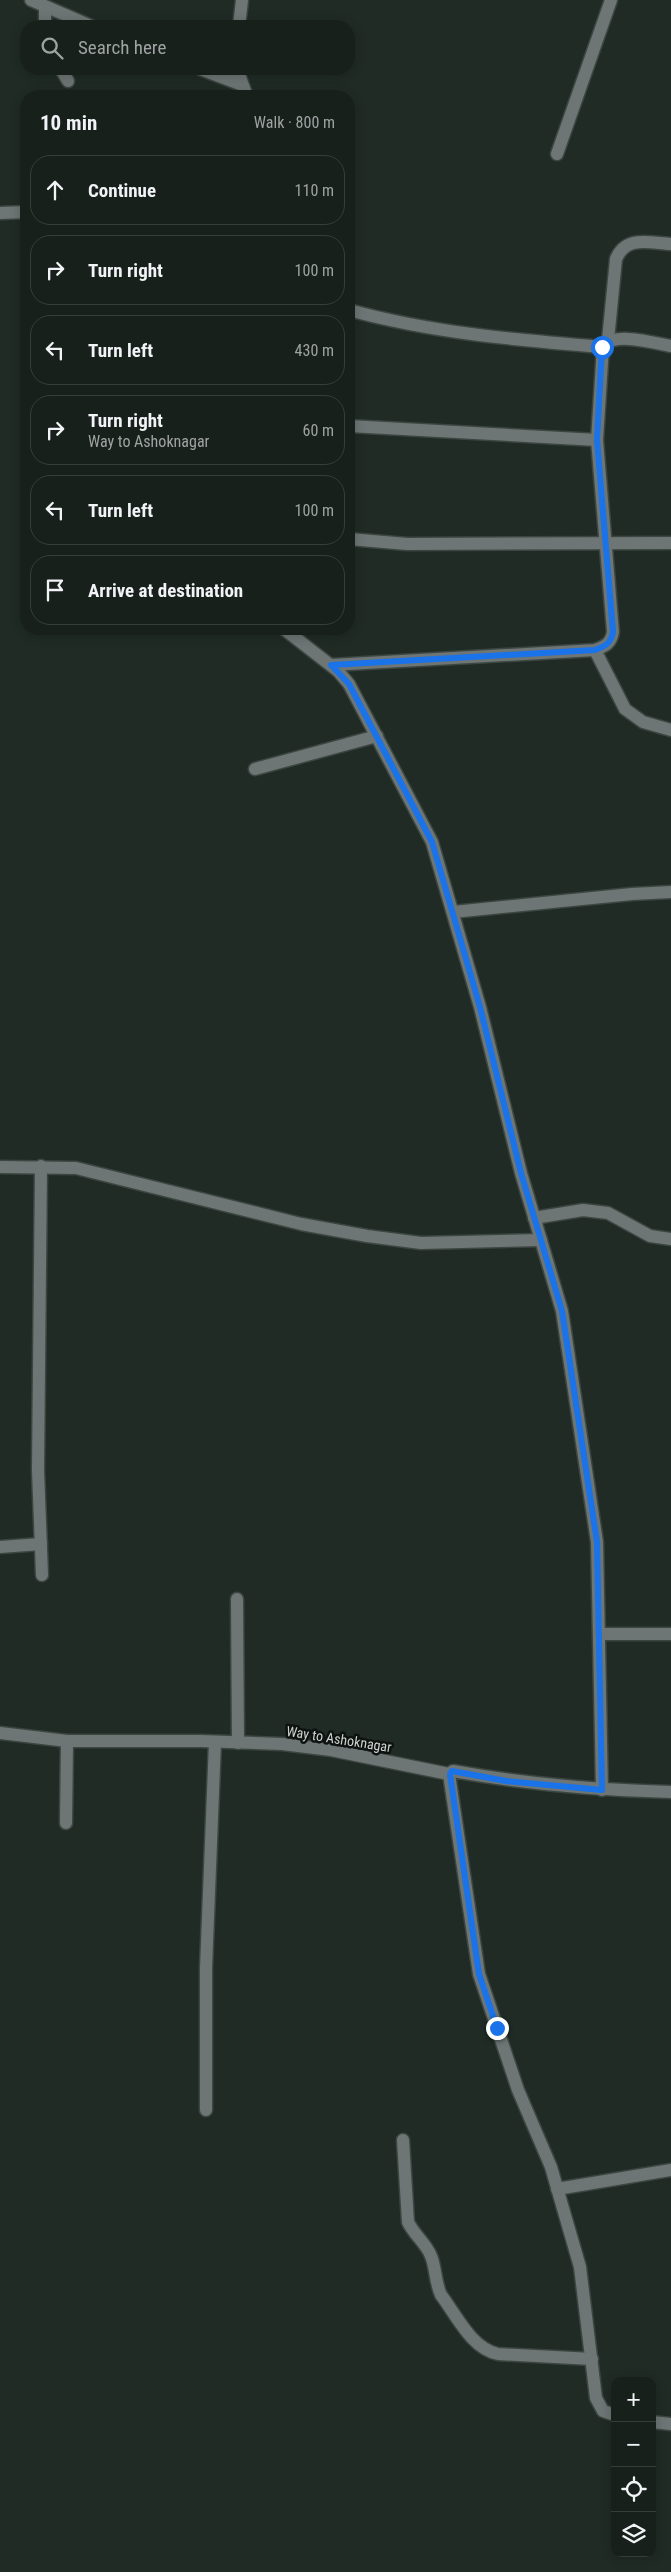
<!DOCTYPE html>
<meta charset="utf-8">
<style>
body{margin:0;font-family:"Roboto Condensed",sans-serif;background:#212825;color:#f1f3f6}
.controls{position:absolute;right:15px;bottom:15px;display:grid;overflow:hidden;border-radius:10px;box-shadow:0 2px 12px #0003}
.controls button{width:45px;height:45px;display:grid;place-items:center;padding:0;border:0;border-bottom:1px solid #363e3b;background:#18201c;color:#f1f3f6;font:25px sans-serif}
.stop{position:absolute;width:15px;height:15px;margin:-11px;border:4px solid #1a73e8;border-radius:50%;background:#fff}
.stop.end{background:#1a73e8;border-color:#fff;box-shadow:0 1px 5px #0008}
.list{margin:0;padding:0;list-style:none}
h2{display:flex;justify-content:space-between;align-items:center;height:65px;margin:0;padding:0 20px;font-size:21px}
h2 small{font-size:16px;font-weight:400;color:#9fa3a3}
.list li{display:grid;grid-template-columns:32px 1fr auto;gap:15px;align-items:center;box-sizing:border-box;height:70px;margin:0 10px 10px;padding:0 10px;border:1px solid #363e3b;border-radius:20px}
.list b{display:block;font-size:19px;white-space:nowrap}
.list p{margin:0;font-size:16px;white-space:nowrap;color:#9fa3a3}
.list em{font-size:16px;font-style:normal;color:#9fa3a3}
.icon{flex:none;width:28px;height:28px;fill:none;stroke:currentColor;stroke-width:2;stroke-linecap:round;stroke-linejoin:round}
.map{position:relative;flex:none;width:671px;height:2572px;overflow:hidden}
.search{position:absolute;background:#18201c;box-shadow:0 2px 12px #0003;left:20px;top:20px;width:335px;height:55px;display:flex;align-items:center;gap:12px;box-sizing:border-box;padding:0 18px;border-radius:20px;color:#9fa3a3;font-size:19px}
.panel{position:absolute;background:#18201c;box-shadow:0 2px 12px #0003;left:20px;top:90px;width:335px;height:545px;border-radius:20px}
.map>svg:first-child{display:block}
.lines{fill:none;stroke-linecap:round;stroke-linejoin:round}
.minor-casing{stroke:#3c4641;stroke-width:15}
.minor{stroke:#6e7575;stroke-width:12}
.route{stroke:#1a73e8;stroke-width:6}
.labels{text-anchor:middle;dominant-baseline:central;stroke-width:5;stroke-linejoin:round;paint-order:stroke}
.street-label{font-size:14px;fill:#cdd4d0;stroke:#0e1210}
</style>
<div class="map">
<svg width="671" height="2572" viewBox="0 0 671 2572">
<rect width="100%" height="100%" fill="#202b26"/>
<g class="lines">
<!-- minor casing -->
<g class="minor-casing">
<g id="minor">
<polyline points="31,0 91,26"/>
<polyline points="45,7 45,26"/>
<polyline points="239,26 242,0"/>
<polyline points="61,69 68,81"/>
<polyline points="200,69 242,85"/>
<polyline points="237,69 247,96"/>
<polyline points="557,154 611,0"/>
<polyline points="0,213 26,212"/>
<path d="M349,310C432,333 517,340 603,347"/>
<path d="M608,340L616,259C626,235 650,243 671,244"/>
<polyline points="349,426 597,440"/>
<polyline points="349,539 407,544 671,543"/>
<polyline points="284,629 338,671 349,684 432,842 480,1007 521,1173 562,1311 597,1542 602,1790"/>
<polyline points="595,650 625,709 643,722 671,730"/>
<path d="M331,665L595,650C606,646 611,643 613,632L597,440L603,347C613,331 654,343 671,346"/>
<polyline points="255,769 377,736"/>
<polyline points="453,912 632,894 671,892"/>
<polyline points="41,1166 38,1470 42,1575"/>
<polyline points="0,1167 76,1168 301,1224 367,1236 421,1243 541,1240"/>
<polyline points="534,1218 583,1210 608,1213 650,1236 671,1239"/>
<polyline points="0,1547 41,1544"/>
<polyline points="237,1599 238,1743"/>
<polyline points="600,1634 671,1634"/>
<path d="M0,1733L67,1741H201L282,1744L331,1750L449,1774L453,1771C525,1784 597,1790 671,1792"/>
<polyline points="449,1774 479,1974 518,2090 551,2167 580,2267 596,2398 603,2411 615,2415"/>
<polyline points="66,1823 67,1741"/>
<polyline points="206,2110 206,1968 215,1742"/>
<path d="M403,2140L408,2222C414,2235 426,2243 431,2256C436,2268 435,2282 441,2295C457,2316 471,2348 498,2354L592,2359"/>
<polyline points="557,2189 671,2170"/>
<polyline points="652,2422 671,2424"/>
</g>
</g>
<!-- minor -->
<use href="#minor" class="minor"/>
</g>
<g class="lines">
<!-- route -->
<path class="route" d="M497,2028L479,1974L450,1774L452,1771L506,1781L602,1790L597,1542L562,1311L521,1173L480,1007L432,842L349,684L331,665L595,650C606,646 611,643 613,632L597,440L602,347"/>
</g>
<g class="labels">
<!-- street labels -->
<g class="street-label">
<text transform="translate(339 1739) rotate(9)">Way to Ashoknagar</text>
</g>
</g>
</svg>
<div class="controls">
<button>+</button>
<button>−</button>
<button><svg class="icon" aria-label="locate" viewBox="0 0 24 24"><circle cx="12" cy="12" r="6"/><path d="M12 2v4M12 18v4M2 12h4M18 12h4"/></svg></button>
<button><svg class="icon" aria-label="layers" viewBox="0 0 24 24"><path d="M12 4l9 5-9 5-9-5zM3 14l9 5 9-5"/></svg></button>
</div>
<div class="stop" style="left:602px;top:347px"></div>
<div class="stop end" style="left:497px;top:2028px"></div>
<div class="search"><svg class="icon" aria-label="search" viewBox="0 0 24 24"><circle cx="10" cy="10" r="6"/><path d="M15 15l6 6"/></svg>Search here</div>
<section class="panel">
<h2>10 min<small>Walk · 800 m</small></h2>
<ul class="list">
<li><svg class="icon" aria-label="ahead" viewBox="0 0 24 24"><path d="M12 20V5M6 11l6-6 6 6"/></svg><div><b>Continue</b></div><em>110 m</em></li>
<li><svg class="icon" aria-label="right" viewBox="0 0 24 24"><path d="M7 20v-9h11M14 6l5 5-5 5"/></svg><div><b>Turn right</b></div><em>100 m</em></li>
<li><svg class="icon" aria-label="left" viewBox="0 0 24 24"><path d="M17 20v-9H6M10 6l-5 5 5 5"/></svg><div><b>Turn left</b></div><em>430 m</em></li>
<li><svg class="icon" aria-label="right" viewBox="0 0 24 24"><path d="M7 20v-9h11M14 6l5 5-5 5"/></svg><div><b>Turn right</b><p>Way to Ashoknagar</p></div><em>60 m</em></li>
<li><svg class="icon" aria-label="left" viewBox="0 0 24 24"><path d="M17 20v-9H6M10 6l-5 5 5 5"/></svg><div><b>Turn left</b></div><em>100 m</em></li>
<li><svg class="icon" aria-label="arrive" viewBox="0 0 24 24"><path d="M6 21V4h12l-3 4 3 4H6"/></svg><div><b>Arrive at destination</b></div></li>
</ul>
</section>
</div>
